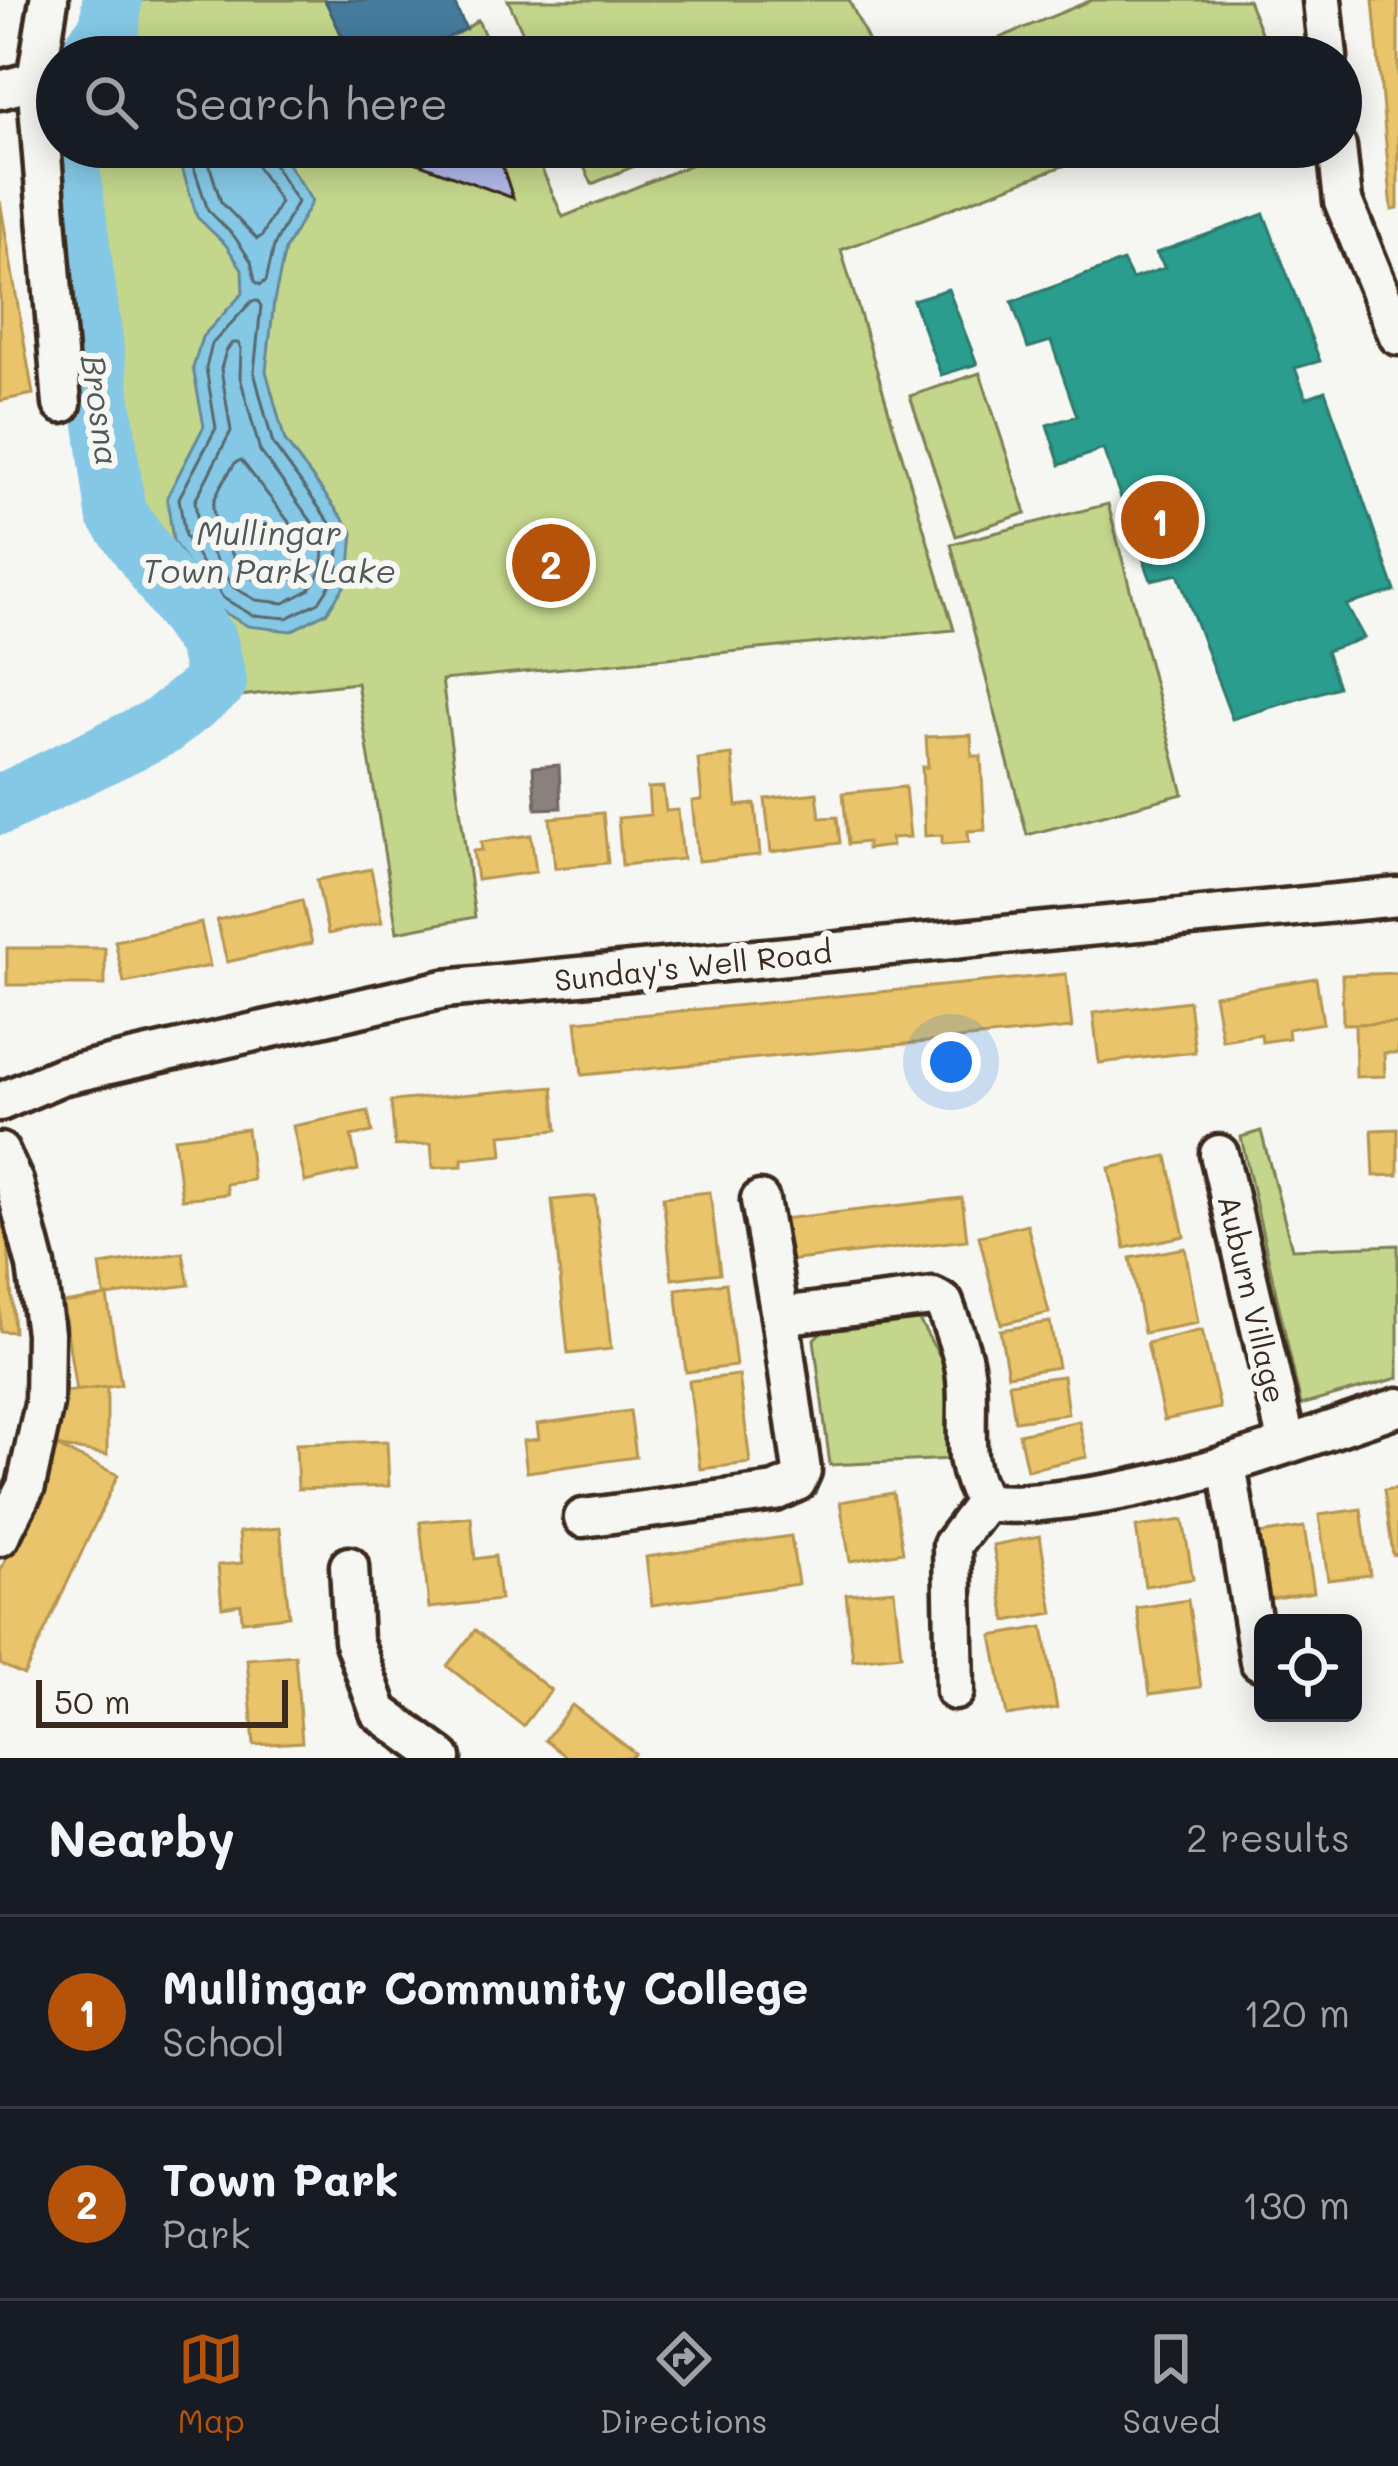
<!DOCTYPE html>
<style>
body{margin:0;font-family:Mali,sans-serif;background:#242831;color:#f1f3f6}
.controls{position:absolute;right:36px;bottom:36px;display:grid;overflow:hidden;border-radius:18px;box-shadow:0 6px 30px #0003}
.controls button{width:108px;height:108px;display:grid;place-items:center;padding:0;border:0;border-bottom:3px solid #363941;background:#171b24;color:#f1f3f6;font:60px sans-serif}
.scale{position:absolute;left:36px;bottom:30px;width:252px;box-sizing:border-box;padding-left:12px;border:6px solid #3b2a1e;border-top:0;font-size:33px;line-height:42px;white-space:nowrap;color:#3b2a1e;-webkit-text-stroke:9px #f6f6f2;paint-order:stroke}
.you{position:absolute;left:951px;top:1062px;width:42px;height:42px;margin:-30px;border:9px solid #fff;border-radius:50%;background:#1a73e8;box-shadow:0 0 0 18px #1a73e833}
.badge{display:grid;place-items:center;width:78px;height:78px;border-radius:50%;background:#b45309;color:#fff;font-size:39px;font-weight:700}
.pin{position:absolute;translate:-50% -50%;border:6px solid #fff;box-shadow:0 3px 12px #0006}
.list{margin:0;padding:0;list-style:none}
h2{display:flex;justify-content:space-between;align-items:center;height:156px;margin:0;padding:0 48px;font-size:51px}
h2 small{font-size:39px;font-weight:400;color:#9ea1a6}
.list li{display:grid;grid-template-columns:78px 1fr auto;gap:36px;align-items:center;box-sizing:border-box;height:192px;padding:0 48px;border-top:3px solid #363941}
.list b{display:block;font-size:45px;white-space:nowrap}
.list p{margin:0;font-size:39px;white-space:nowrap;color:#9ea1a6}
.list em{font-size:39px;font-style:normal;color:#9ea1a6}
.icon{flex:none;width:66px;height:66px;fill:none;stroke:currentColor;stroke-width:2;stroke-linecap:round;stroke-linejoin:round}
.map{position:relative;flex:none;width:1398px;height:1758px;overflow:hidden}
.search{position:absolute;background:#171b24;box-shadow:0 6px 30px #0003;left:36px;right:36px;top:36px;height:132px;display:flex;align-items:center;gap:30px;box-sizing:border-box;padding:0 42px;border-radius:66px;color:#9ea1a6;font-size:45px}
.sheet{height:540px;background:#171b24}
nav{display:flex;justify-content:space-around;align-items:center;box-sizing:border-box;height:168px;border-top:3px solid #363941;background:#171b24;font-size:33px;color:#9ea1a6}
nav a{display:grid;justify-items:center;gap:6px}
nav .on{color:#b45309}
.map>svg:first-child{display:block}
.green{fill:#c3d68b;stroke:#7f8054;stroke-width:3}
.water{fill:#85c8e6;stroke:#678996;stroke-width:3}
.homes{fill:#e9c46a;stroke:#b59653;stroke-width:3}
.schools{fill:#2a9d8f;stroke:#2f7a6d;stroke-width:3}
.public{fill:#457b9d;stroke:#426377;stroke-width:3}
.industry{fill:#8a817c;stroke:#726760;stroke-width:3}
.lines{fill:none;stroke-linecap:round;stroke-linejoin:round}
.shore{stroke:#59696e;stroke-width:3}
.river{stroke:#85c8e6;stroke-width:60}
.building{fill:#b1b9ea;stroke:#3b2a1e;stroke-width:3}
.minor-casing{stroke:#3b2a1e;stroke-width:45}
.minor{stroke:#f6f6f2;stroke-width:36}
.labels{text-anchor:middle;dominant-baseline:central;stroke-width:12;stroke-linejoin:round;paint-order:stroke}
.street-label{font-size:30px;fill:#3b2a1e;stroke:#f6f6f2}
.water-label{font-size:33px;font-style:italic;fill:#51595a;stroke:#f6f6f2}
</style>
<div class="map">
<svg width="1398" height="1758" viewBox="0 0 1398 1758">
<rect width="100%" height="100%" fill="#f6f6f2"/>
<filter id="ink" filterUnits="userSpaceOnUse"><feTurbulence type="fractalNoise" baseFrequency=".00833" numOctaves="2"/><feDisplacementMap in="SourceGraphic" scale="24" xChannelSelector="R" yChannelSelector="G"/><feConvolveMatrix kernelMatrix="1 2 1 2 8 2 1 2 1" color-interpolation-filters="sRGB"/></filter>
<g filter="url(#ink)">
<!-- green -->
<g class="green">
<polygon points="120,0 325,0 352,57 128,57"/>
<polygon points="508,0 849,0 876,57 534,57"/>
<polygon points="1092,0 1248,0 1271,57 953,57"/>
<polygon points="478,20 494,57 405,57 466,29"/>
<polygon points="74,147 532,147 563,217 734,147 1113,147 841,250 954,630 442,680 475,917 397,932 357,683 230,697 213,633 126,495"/>
<polygon points="575,147 679,147 592,184"/>
<polygon points="980,373 1026,513 956,536 910,396"/>
<polygon points="1108,504 1183,794 1027,835 951,544"/>
<polygon points="1261,1131 1292,1249 1398,1245 1398,1378 1301,1405 1241,1137"/>
<polygon points="888,1319 919,1320 943,1362 951,1402 951,1459 830,1465 814,1339 826,1327"/>
</g>
<!-- water -->
<polygon class="water" points="186,147 277,147 312,201 285,250 274,301 266,371 285,441 353,532 349,579 327,612 291,631 248,626 214,607 173,541 167,497 204,426 193,368 202,337 243,293 242,269 225,244 197,217 182,168"/>
<!-- homes -->
<g class="homes">
<polygon points="1373,0 1398,0 1398,209 1392,210"/>
<polygon points="0,201 33,394 0,401"/>
<polygon points="971,735 972,756 981,756 985,830 968,831 969,842 942,844 942,835 925,836 922,767 928,767 926,737"/>
<polygon points="732,755 737,806 755,804 760,855 698,861 692,801 702,800 698,759"/>
<polygon points="663,787 666,811 678,810 683,859 622,865 618,818 650,815 648,788"/>
<polygon points="905,787 910,837 891,838 892,846 867,849 867,842 848,844 843,793"/>
<polygon points="817,793 820,818 837,817 840,843 771,852 765,799"/>
<polygon points="603,813 608,863 555,868 550,818"/>
<polygon points="531,835 536,872 477,880 473,851 482,850 481,842"/>
<polygon points="371,869 382,922 328,934 317,880"/>
<polygon points="302,900 312,943 227,962 217,920"/>
<polygon points="201,923 210,966 124,983 115,941"/>
<rect x="7" y="948" width="98" height="37"/>
<polygon points="1398,973 1398,1023 1343,1024 1342,975"/>
<polygon points="1066,974 1072,1028 582,1075 576,1021"/>
<polygon points="1316,978 1323,1023 1288,1029 1289,1038 1262,1042 1261,1034 1222,1040 1214,995"/>
<polygon points="1189,1001 1195,1052 1099,1063 1093,1013"/>
<polygon points="1398,1023 1398,1053 1384,1053 1385,1076 1356,1077 1355,1024"/>
<polygon points="553,1087 557,1130 501,1135 503,1155 462,1159 462,1166 433,1168 431,1144 395,1146 391,1101"/>
<polygon points="368,1111 372,1132 351,1136 358,1170 305,1182 293,1126"/>
<polygon points="247,1129 253,1180 226,1184 228,1194 182,1199 174,1138"/>
<polygon points="1398,1129 1398,1175 1374,1176 1372,1130"/>
<polygon points="1167,1156 1184,1236 1125,1248 1109,1168"/>
<polygon points="710,1192 720,1273 672,1279 663,1197"/>
<polygon points="595,1196 611,1349 568,1354 552,1200"/>
<polygon points="962,1198 967,1240 787,1261 782,1219"/>
<polygon points="1027,1224 1049,1313 1001,1324 979,1236"/>
<polygon points="7,1227 14,1332 0,1331 0,1228"/>
<polygon points="1185,1248 1198,1323 1144,1333 1130,1258"/>
<polygon points="183,1253 189,1285 107,1296 104,1294 100,1265"/>
<polygon points="726,1283 736,1366 686,1372 676,1289"/>
<polygon points="107,1296 121,1385 76,1392 63,1303"/>
<polygon points="1050,1322 1058,1367 1008,1375 1000,1330"/>
<polygon points="1202,1330 1220,1408 1164,1420 1147,1343"/>
<polygon points="739,1375 750,1463 700,1469 689,1381"/>
<polygon points="1063,1376 1068,1414 1015,1421 1009,1383"/>
<polygon points="107,1387 107,1455 56,1446 64,1392"/>
<polygon points="630,1411 636,1457 527,1472 523,1441 539,1439 537,1424"/>
<polygon points="1079,1421 1087,1457 1027,1470 1019,1434"/>
<polygon points="387,1441 389,1486 298,1489 296,1444"/>
<polygon points="56,1446 118,1475 24,1675 0,1664 0,1572"/>
<polygon points="1398,1488 1398,1554 1393,1555 1384,1490"/>
<polygon points="893,1493 903,1552 850,1561 840,1502"/>
<polygon points="1361,1509 1370,1575 1328,1580 1319,1515"/>
<polygon points="471,1517 475,1559 495,1556 500,1600 429,1608 420,1522"/>
<polygon points="1183,1520 1193,1579 1145,1586 1136,1527"/>
<polygon points="1304,1527 1314,1592 1269,1599 1259,1534"/>
<polygon points="280,1528 289,1616 242,1621 241,1604 222,1607 218,1565 242,1563 239,1532"/>
<polygon points="791,1536 798,1584 652,1605 646,1557"/>
<polygon points="1040,1536 1053,1613 1006,1621 993,1545"/>
<polygon points="894,1590 901,1655 853,1660 846,1594"/>
<polygon points="1188,1600 1201,1687 1150,1694 1137,1608"/>
<polygon points="1043,1627 1057,1708 1007,1716 992,1636"/>
<polygon points="475,1630 551,1690 523,1726 447,1666"/>
<polygon points="295,1655 302,1742 254,1745 247,1659"/>
<polygon points="572,1705 635,1753 631,1758 568,1758 545,1740"/>
</g>
<!-- schools -->
<g class="schools">
<polygon points="1264,214 1320,361 1295,368 1306,398 1325,391 1395,591 1346,605 1364,638 1326,651 1338,687 1232,719 1178,574 1151,580 1103,449 1060,465 1047,425 1077,416 1051,341 1028,348 1012,302 1123,261 1132,279 1165,268 1156,253"/>
<polygon points="948,289 977,364 941,375 913,300"/>
</g>
<!-- public -->
<polygon class="public" points="325,0 453,0 466,29 405,57 352,57"/>
<!-- industry -->
<polygon class="industry" points="559,765 561,808 536,809 533,767"/>
<g class="lines">
<!-- shore -->
<g class="shore">
<polyline points="197,147 194,168 208,210 234,236 251,261 255,281 260,285 266,281 274,246 297,202 270,158 268,147"/>
<polyline points="212,147 210,167 221,202 257,239 262,236 280,202 255,163 253,147"/>
<polygon points="252,301 258,301 261,306 254,372 273,444 340,537 337,574 319,602 287,618 252,615 223,598 185,536 179,498 216,428 206,368 212,344"/>
<polygon points="238,343 241,348 240,377 260,451 325,540 322,569 309,590 284,603 256,600 233,587 199,532 195,501 231,431 221,369 226,351 232,343"/>
<path d="M241,460L306,544C306,548 306,560 304,564C296,587 265,590 248,575C236,564 212,522 213,506C215,492 228,475 235,463Z"/>
</g>
<!-- river -->
<g class="river">
<polyline points="88,57 110,27 112,0"/>
<polyline points="0,805 162,726 217,682 208,643 116,513 67,147"/>
</g>
</g>
<!-- building -->
<polygon class="building" points="402,147 496,147 513,198 409,160"/>
<g class="lines">
<!-- minor casing -->
<g class="minor-casing">
<g id="minor">
<polyline points="49,0 36,80 62,404"/>
<polyline points="1322,0 1328,57"/>
<polyline points="0,90 36,80"/>
<polyline points="1337,147 1343,201 1398,336"/>
<polyline points="0,1102 61,1076 444,989 1398,897"/>
<polyline points="0,1152 14,1182 36,1266 45,1333 44,1404 26,1486 0,1537"/>
<polyline points="1219,1154 1287,1444"/>
<polyline points="760,1200 780,1316"/>
<polyline points="1227,1464 1259,1661"/>
<path d="M583,1518L775,1492L797,1482L802,1471L780,1316L933,1297L944,1303C952,1327 964,1354 966,1379C970,1423 958,1463 985,1502C1014,1506 1039,1502 1068,1499C1181,1486 1290,1443 1398,1407"/>
<polyline points="349,1566 353,1640 379,1712 442,1758"/>
<polyline points="955,1691 952,1545 985,1502"/>
</g>
</g>
<!-- minor -->
<use href="#minor" class="minor"/>
</g>
</g>
<g class="labels">
<!-- street labels -->
<g class="street-label">
<text transform="translate(693 965) rotate(-6)">Sunday's Well Road</text>
<text transform="translate(1253 1299) rotate(77)">Auburn Village</text>
</g>
<!-- water labels -->
<g class="water-label">
<text transform="translate(102 410) rotate(82)">Brosna</text>
<text x="269" y="531">Mullingar<tspan x="269" dy="38">Town Park Lake</tspan></text>
</g>
</g>
</svg>
<div class="controls">
<button><svg class="icon" aria-label="locate" viewBox="0 0 24 24"><circle cx="12" cy="12" r="6"/><path d="M12 2v4M12 18v4M2 12h4M18 12h4"/></svg></button>
</div>
<div class="scale">50 m</div>
<div class="you"></div>
<div class="pin badge" style="left:1160px;top:520px">1</div>
<div class="pin badge" style="left:551px;top:563px">2</div>
<div class="search"><svg class="icon" aria-label="search" viewBox="0 0 24 24"><circle cx="10" cy="10" r="6"/><path d="M15 15l6 6"/></svg>Search here</div>
</div>
<section class="sheet">
<h2>Nearby<small>2 results</small></h2>
<ul class="list">
<li><span class="badge">1</span><div><b>Mullingar Community College</b><p>School</p></div><em>120 m</em></li>
<li><span class="badge">2</span><div><b>Town Park</b><p>Park</p></div><em>130 m</em></li>
</ul>
</section>
<nav>
<a class="on"><svg class="icon" aria-label="map" viewBox="0 0 24 24"><path d="M3 6l6-2 6 2 6-2v14l-6 2-6-2-6 2zM9 4v14M15 6v14"/></svg>Map</a>
<a><svg class="icon" aria-label="directions" viewBox="0 0 24 24"><path d="M12 3l9 9-9 9-9-9zM9 14v-3h6M13 9l2 2-2 2"/></svg>Directions</a>
<a><svg class="icon" aria-label="saved" viewBox="0 0 24 24"><path d="M7 4h10v16l-5-4-5 4z"/></svg>Saved</a>
</nav>
